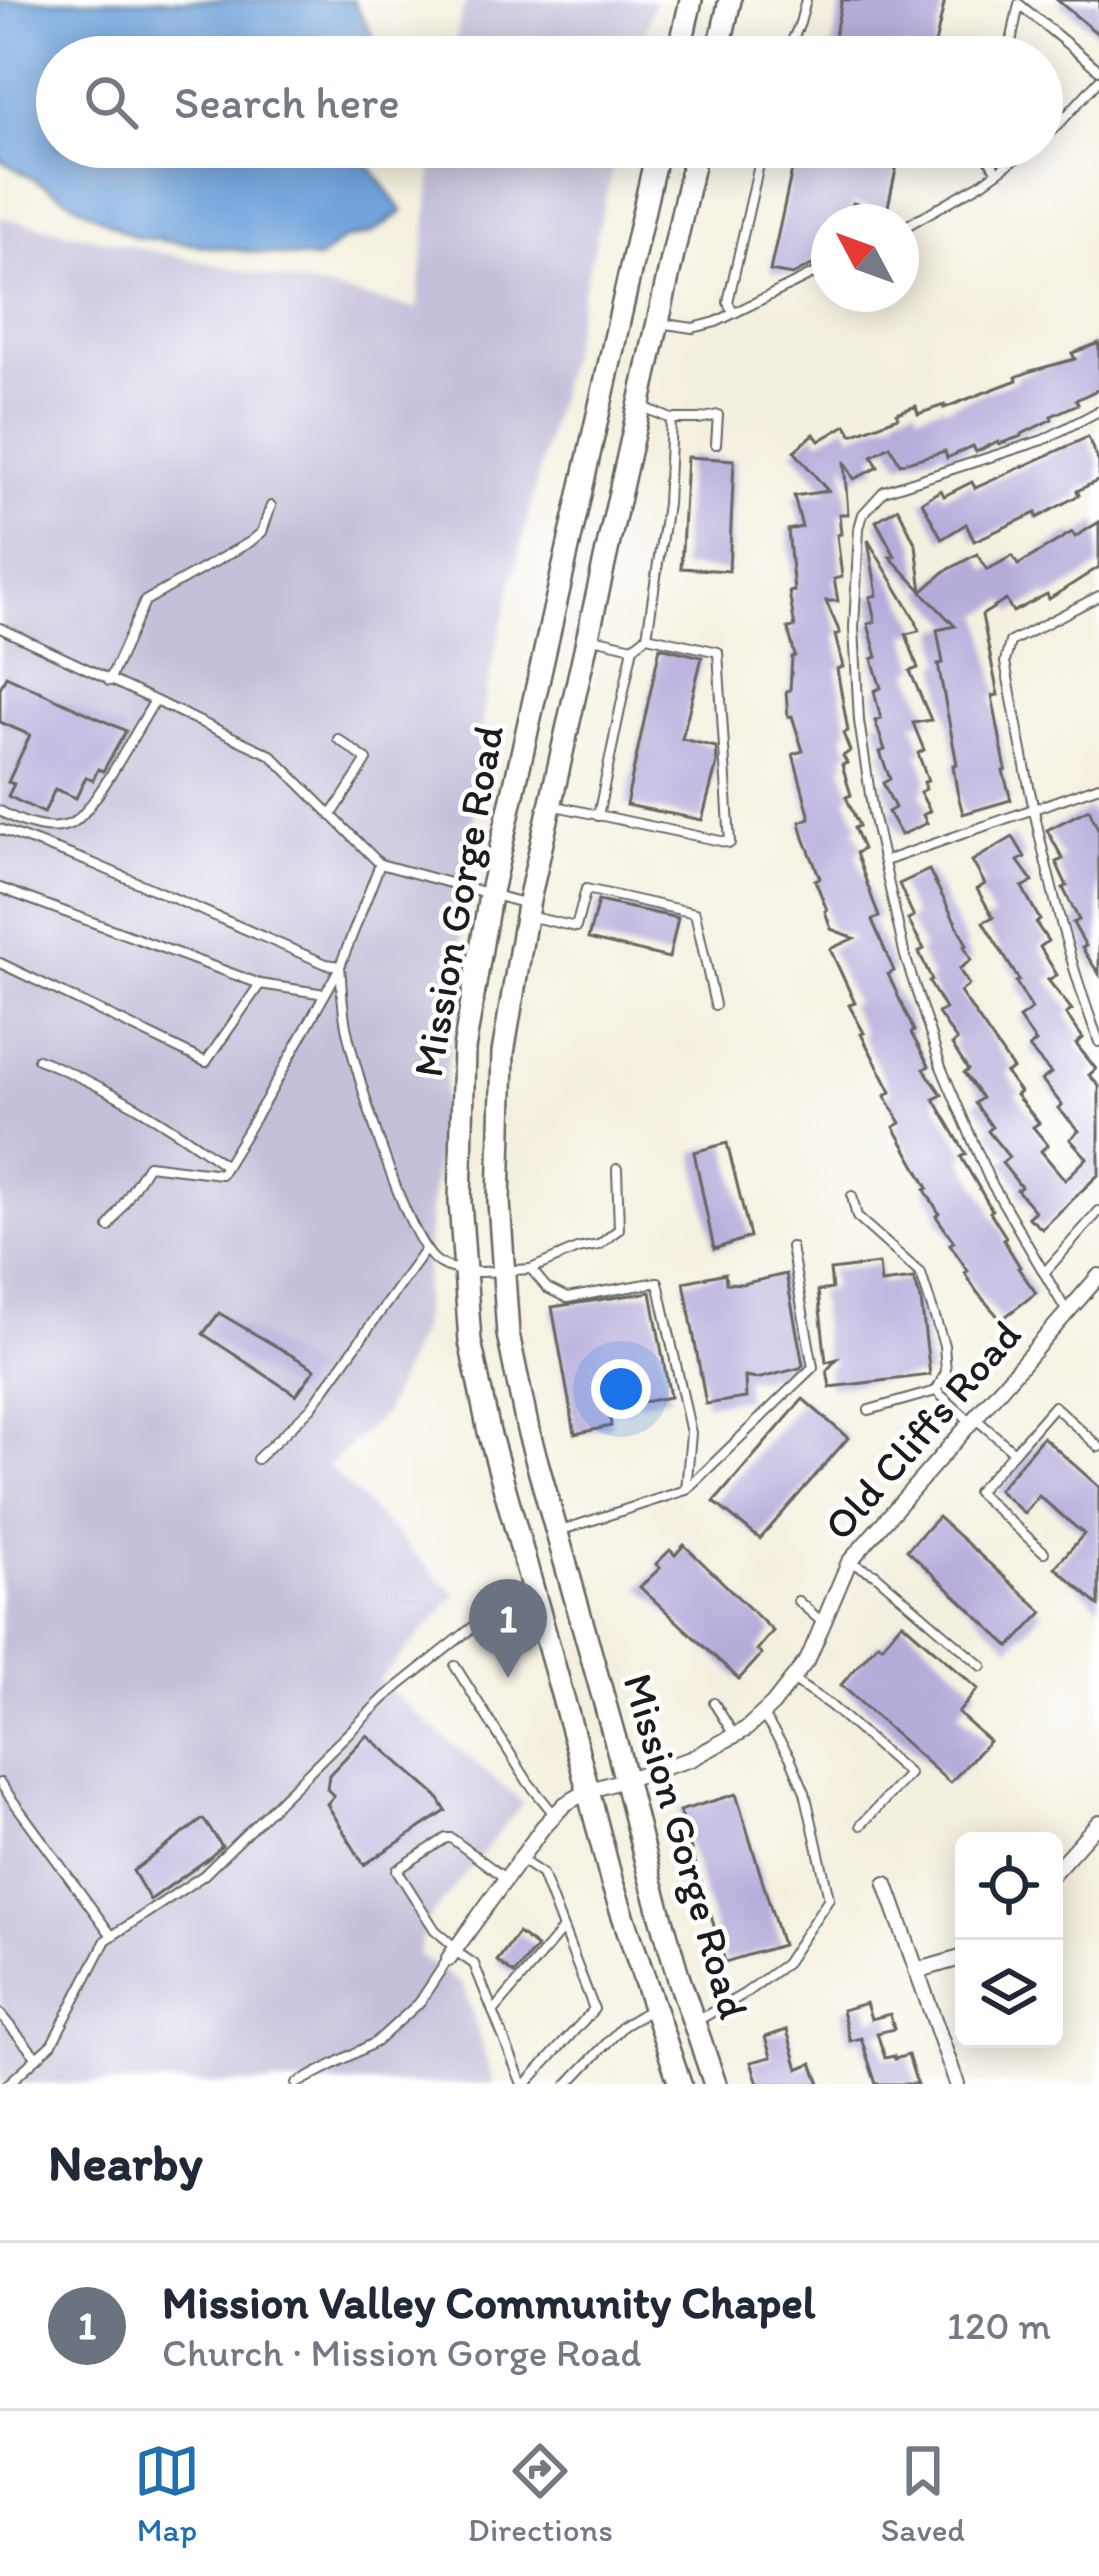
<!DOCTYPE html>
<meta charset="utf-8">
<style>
body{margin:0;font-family:Itim,sans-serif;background:#f6f6f7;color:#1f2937}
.controls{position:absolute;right:36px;bottom:36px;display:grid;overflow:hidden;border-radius:18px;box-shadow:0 6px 30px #0003}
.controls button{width:108px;height:108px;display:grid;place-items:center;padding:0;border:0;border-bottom:3px solid #e0e1e3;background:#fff;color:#1f2937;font:60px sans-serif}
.compass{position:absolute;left:811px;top:204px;width:108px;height:108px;border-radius:50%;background:#fff;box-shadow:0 6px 30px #0003;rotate:311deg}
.you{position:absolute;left:621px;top:1389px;width:42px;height:42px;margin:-30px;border:9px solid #fff;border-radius:50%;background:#1a73e8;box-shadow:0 0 0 18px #1a73e833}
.badge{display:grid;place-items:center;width:78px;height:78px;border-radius:50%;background:#1f6fb2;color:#fff;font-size:39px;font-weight:700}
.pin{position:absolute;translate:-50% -99px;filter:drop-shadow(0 3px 6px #0008)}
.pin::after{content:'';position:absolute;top:63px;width:42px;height:36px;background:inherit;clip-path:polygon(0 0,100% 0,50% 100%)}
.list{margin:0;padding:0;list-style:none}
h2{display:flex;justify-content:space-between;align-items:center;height:156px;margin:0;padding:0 48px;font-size:51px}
h2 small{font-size:39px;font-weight:400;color:#747a83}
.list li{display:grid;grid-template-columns:78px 1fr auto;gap:36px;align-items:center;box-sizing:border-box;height:168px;padding:0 48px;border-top:3px solid #e0e1e3}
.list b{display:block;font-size:45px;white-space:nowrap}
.list p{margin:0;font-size:39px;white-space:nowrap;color:#747a83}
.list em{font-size:39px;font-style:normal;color:#747a83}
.icon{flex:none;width:66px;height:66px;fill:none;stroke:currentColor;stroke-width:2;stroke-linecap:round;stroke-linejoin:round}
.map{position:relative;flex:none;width:1099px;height:2084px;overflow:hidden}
.search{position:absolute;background:#fff;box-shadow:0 6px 30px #0003;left:36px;right:36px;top:36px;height:132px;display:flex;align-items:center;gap:30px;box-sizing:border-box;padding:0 42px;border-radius:66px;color:#747a83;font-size:45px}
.sheet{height:324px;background:#fff}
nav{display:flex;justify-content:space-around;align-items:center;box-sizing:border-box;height:168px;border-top:3px solid #e0e1e3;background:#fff;font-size:33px;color:#747a83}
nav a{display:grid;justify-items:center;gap:6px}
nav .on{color:#1f6fb2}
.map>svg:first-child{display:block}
.industrial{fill:#c5c0da}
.water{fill:#6fa3db;stroke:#46607c;stroke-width:3}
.building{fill:#b5acda}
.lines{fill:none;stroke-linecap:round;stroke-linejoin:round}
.lane-casing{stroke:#686660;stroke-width:12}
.street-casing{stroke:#686660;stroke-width:18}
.primary-casing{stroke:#686660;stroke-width:26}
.lane{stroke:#fff;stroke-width:8}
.street{stroke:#fff;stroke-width:14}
.primary{stroke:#fff;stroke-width:21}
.labels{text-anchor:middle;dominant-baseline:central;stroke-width:9;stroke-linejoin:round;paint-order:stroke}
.street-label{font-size:42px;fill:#1c1c1c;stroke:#fff}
</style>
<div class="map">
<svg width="1099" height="2084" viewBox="0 0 1099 2084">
<rect width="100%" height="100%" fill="#fff"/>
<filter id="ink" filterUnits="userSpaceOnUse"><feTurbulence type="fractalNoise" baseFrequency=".00833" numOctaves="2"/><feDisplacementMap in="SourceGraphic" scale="24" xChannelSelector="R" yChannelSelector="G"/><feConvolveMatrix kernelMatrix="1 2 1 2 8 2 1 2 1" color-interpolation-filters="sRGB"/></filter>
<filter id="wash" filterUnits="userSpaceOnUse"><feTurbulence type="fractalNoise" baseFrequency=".004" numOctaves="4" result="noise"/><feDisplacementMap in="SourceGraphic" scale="48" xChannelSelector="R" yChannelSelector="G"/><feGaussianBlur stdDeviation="2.7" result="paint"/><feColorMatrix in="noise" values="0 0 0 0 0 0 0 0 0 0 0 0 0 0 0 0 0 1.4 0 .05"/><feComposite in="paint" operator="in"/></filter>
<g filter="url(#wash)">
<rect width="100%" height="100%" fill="#f4f0df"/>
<!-- industrial -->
<g class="industrial">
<polygon points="466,0 654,0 640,57 450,57"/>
<polygon points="435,147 618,147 486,690 464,918 431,1204 421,1327 384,1413 328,1466 456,1595 378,1681 523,1803 426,1922 418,1955 463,1985 494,2084 0,2084 0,217 417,309"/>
</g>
<!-- water -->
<polygon class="water" points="0,0 353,0 382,53 381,57 57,57 57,147 366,147 365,159 403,212 370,234 342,240 318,260 134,237 0,160"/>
<g id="blocks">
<!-- building -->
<g class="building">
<polygon points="842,0 945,0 932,57 830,57"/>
<polygon points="1057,0 1099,0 1099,35"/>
<polygon points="797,147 901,147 887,211 853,203 848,222 829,222 829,240 821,238 816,263 792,275 770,271"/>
<polygon points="1099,343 1099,389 1076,400 1078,404 1051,416 1052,419 1022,434 1022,436 999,444 998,441 976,452 973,446 947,458 945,451 900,464 890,446 872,456 878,467 854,479 844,461 848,514 839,514 841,534 837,535 842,577 834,579 838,601 826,601 840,633 835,635 843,667 837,669 848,731 843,733 850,751 843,756 847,763 842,765 851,795 846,797 859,826 854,828 863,849 856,853 879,917 872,920 894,971 888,974 914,1031 911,1033 929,1066 924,1069 942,1095 934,1099 966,1154 961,1157 992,1210 990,1212 1006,1237 1003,1239 1020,1267 1018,1268 1036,1293 1001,1320 977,1292 965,1273 968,1271 950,1244 954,1242 936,1216 939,1213 925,1190 928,1188 894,1127 901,1123 885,1096 891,1092 861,1034 864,1033 849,1005 855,1003 830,949 854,938 831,929 825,911 827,910 815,880 820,878 804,838 800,822 810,818 793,754 803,751 792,716 788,717 786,691 790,690 792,657 795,656 788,628 795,627 789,592 794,591 788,530 802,527 794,496 828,491 794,451 814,434 819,441 846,425 852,435 898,417 897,413 916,406 918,414 944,405 944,408 1017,380 1016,377 1031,371 1075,359 1072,353"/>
<polygon points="1088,437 1099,463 1099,480 1077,491 1079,495 1037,518 1036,513 974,541 966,524 942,539 922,502 941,490 944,496 972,482 975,488"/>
<polygon points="687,457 734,460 729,571 681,568"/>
<polygon points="898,508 916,545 922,591 890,557 895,556 876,521"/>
<polygon points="1099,522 1099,567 1049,599 1047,594 1013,612 1006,600 982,615 998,695 992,696 1006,770 1003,771 1011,800 963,814 957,791 953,765 957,764 938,664 943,663 937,630 955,626 922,592 944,572 977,554 987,570 1012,556 1018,565 1072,532 1075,537"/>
<polygon points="868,540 916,621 919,631 906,634 918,668 910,671 931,720 913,723 924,750 918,753 928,781 924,782 926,789 920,792 930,811 923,815 927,823 901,835 888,812 895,808 883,783 890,779 880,752 885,750 875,721 881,719 874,691 881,688 872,659 877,657 868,624 875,622 870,597 877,595"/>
<polygon points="660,647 702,657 682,739 716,747 717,763 702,820 626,805"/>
<polygon points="6,676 126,731 103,771 98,769 93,780 86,777 76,798 55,789 44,813 8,796 14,784 8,782 30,735 0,722 0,688"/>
<polygon points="1089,809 1099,831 1099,974 1082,948 1086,946 1073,923 1079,920 1063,888 1067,886 1056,862 1063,859 1047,830"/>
<polygon points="1013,837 1025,857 1018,861 1033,882 1022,887 1040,920 1036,923 1048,941 1040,947 1057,975 1048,980 1072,1010 1066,1014 1083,1038 1076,1044 1096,1069 1089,1075 1099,1086 1099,1174 1042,1229 1028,1217 1035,1211 1017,1190 1021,1187 1002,1163 1009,1157 988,1131 992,1127 975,1103 982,1098 964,1073 968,1070 952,1045 957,1041 938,1013 945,1009 929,982 932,980 919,952 924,949 908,920 914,917 899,884 929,870 967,945 964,946 971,960 959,969 969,985 960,992 1013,1069 1006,1073 1020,1092 1016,1095 1039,1123 1033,1127 1048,1145 1041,1151 1065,1180 1087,1158 1070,1139 1079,1131 1058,1108 1062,1105 1042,1080 1051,1073 1029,1048 1036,1042 1019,1018 1032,1009 1016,982 1019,980 983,922 993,917 977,889 985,884 972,861"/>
<polygon points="598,901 678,918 669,958 588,939"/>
<polygon points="727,1143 750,1237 714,1249 694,1152"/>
<polygon points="879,1264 881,1283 914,1279 921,1300 930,1375 830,1387 827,1370 837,1359 826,1362 818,1291 832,1289 830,1270"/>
<polygon points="725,1273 726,1283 742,1284 786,1274 803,1365 800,1368 757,1379 745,1377 746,1398 706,1404 684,1282"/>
<polygon points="651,1292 670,1397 628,1405 633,1410 610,1412 611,1426 575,1434 552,1307"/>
<polygon points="219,1313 315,1369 296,1395 203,1334"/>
<polygon points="803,1399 848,1438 760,1539 714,1502"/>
<polygon points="1043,1437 1099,1487 1099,1606 1055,1567 1084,1534 1039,1496 1024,1513 998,1490"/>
<polygon points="938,1517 1043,1612 1010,1647 907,1550"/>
<polygon points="684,1545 773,1631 757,1650 762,1654 739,1679 640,1587 660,1568 656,1564 670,1550 675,1555"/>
<polygon points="902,1622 978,1689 958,1713 989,1741 950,1783 841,1685 878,1643 882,1646"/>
<polygon points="367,1735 437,1796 446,1811 364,1865 327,1804 334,1796 327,1789 329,1775"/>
<polygon points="736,1794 782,1945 725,1962 679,1811"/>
<polygon points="203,1819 222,1846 209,1858 150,1900 133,1871"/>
<polygon points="518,1933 537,1947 514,1974 497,1961"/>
<polygon points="866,2003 871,2019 890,2014 894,2029 877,2033 885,2058 894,2056 895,2059 908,2055 917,2084 876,2084 861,2038 850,2041 842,2010"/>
<polygon points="787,2030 798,2069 812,2063 820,2084 758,2084 751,2062 771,2057 765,2037"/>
</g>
</g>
</g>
<g filter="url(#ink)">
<use href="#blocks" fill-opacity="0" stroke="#686660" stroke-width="3"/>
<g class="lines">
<!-- lane casing -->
<g class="lane-casing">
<g id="lane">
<polyline points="785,57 800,23 806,0"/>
<polyline points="1008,57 1019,4 1099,70"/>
<polyline points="1042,138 1059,124 1099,80"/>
<polyline points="991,147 989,159 997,172"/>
<polyline points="901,229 982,183 1032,147"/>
<polyline points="733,313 728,302 763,147"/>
<polyline points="659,323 693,328 716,322 829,266"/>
<polyline points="671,419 699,419 718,415 716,444"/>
<path d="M1099,596L1010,642L1005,662C1029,791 1053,919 1099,1042"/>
<polyline points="0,628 271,755 380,864 527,904"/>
<polyline points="593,638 633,647 647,636"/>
<polyline points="109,681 145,601 250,542 262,532 271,506"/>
<polyline points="551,805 730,843 718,652 647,636 667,504 671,419 641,406"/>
<path d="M0,811C20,822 51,835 74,822C94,810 139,726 154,702"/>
<polyline points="331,816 367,760 338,739"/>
<polyline points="598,816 633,647"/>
<polyline points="0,829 92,863 326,964 340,966 380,864"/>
<polyline points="885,861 1099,786"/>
<polyline points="0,888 260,984 325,994"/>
<polyline points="528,916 576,927 586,889 695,913 715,1005"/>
<polyline points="0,963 206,1062 260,984"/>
<path d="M340,966C342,987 342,1010 347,1031C356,1072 407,1245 439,1263C465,1278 503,1270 531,1269L547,1288L567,1298L658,1282L691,1433L686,1490L559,1531"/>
<path d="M38,1059C108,1087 165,1121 226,1166"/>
<polyline points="852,1196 857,1217 921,1274 944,1345 946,1372 936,1391 970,1421"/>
<polyline points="109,1227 148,1165 221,1174 270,1093 340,967"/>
<polyline points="531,1269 577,1249 599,1245 619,1229 617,1169"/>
<polyline points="1044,1273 1099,1211"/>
<polyline points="1067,1312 989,1179 941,1067 905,956 873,814 859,721 854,628 859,528 863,514 884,491 1043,440 1099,411"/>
<polyline points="869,1410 936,1391"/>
<polyline points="976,1419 1014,1452 1054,1406 1099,1447"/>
<polyline points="1014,1452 977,1492 1044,1552"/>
<polyline points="257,1459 311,1408 425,1250"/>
<polyline points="686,1490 813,1367 791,1247"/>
<polyline points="850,1562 875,1574 982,1666"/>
<polyline points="798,1601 822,1622"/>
<polyline points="455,1666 528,1782 554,1814"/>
<polyline points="794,1681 830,1705 909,1774 861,1825"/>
<polyline points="714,1703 734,1735"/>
<polyline points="0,1783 112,1936"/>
<polyline points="520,1859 542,1874 594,2009 526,2084"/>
<polyline points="455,1947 435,1930 397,1870 446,1838 451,1838 506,1879"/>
<polyline points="455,1951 474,1964 522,2084"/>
<polyline points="493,2012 563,1929"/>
<polyline points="0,2014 37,2058"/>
<polyline points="695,2022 744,1994 785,1964 829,1898 805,1792 790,1757 762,1714"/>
<polyline points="8,2084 52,2044 106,1940 204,1875 385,1697 483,1619 531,1586"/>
<polyline points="296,2084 376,2042 419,2003 448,1959"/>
<polyline points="568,2084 623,2026 653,2008"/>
</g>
</g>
<!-- street casing -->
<g class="street-casing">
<g id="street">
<polyline points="1054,1872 1099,1822"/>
<polyline points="886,1884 957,2084"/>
<polyline points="449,1958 543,1827 565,1804 588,1791 691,1759 746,1729 773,1704 808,1659 849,1562 1099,1276"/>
<polyline points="916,1971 964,1957"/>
</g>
</g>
<!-- primary casing -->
<g class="primary-casing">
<g id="primary">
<polyline points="678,57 691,0"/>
<polyline points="717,57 730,0"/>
<polyline points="658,147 490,896 464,1049 460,1201 470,1341 489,1432 577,1748 612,1883 680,2084"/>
<polyline points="697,147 528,905 503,1053 499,1202 508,1334 528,1430 618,1750 649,1874 679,1979 715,2084"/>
</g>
</g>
<!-- lane -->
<use href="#lane" class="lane"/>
<!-- street -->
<use href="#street" class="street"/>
<!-- primary -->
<use href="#primary" class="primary"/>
</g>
</g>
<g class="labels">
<!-- street labels -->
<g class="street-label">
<text transform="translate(458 901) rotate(-80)">Mission Gorge Road</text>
<text transform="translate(922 1430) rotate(-49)">Old Cliffs Road</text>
<text transform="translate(686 1846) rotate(74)">Mission Gorge Road</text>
</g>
</g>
</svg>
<div class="controls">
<button><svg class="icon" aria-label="locate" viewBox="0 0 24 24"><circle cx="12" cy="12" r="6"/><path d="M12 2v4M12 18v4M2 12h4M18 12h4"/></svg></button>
<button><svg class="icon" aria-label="layers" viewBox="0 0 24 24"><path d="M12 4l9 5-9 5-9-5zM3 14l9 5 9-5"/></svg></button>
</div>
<svg class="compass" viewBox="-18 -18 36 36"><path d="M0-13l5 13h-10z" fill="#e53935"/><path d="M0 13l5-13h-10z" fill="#747a83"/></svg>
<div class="you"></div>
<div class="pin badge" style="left:508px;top:1678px;background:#6b7280">1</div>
<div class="search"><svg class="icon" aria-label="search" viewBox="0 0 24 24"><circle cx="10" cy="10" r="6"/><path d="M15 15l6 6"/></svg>Search here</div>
</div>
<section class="sheet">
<h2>Nearby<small></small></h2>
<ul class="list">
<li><span class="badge" style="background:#6b7280">1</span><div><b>Mission Valley Community Chapel</b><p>Church · Mission Gorge Road</p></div><em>120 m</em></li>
</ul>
</section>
<nav>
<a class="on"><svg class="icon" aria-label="map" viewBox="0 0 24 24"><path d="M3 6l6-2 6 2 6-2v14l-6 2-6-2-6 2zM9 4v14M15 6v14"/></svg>Map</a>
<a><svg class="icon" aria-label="directions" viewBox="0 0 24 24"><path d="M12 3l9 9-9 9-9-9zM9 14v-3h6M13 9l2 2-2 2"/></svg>Directions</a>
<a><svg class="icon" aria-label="saved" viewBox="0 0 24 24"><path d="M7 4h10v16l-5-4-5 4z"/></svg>Saved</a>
</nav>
